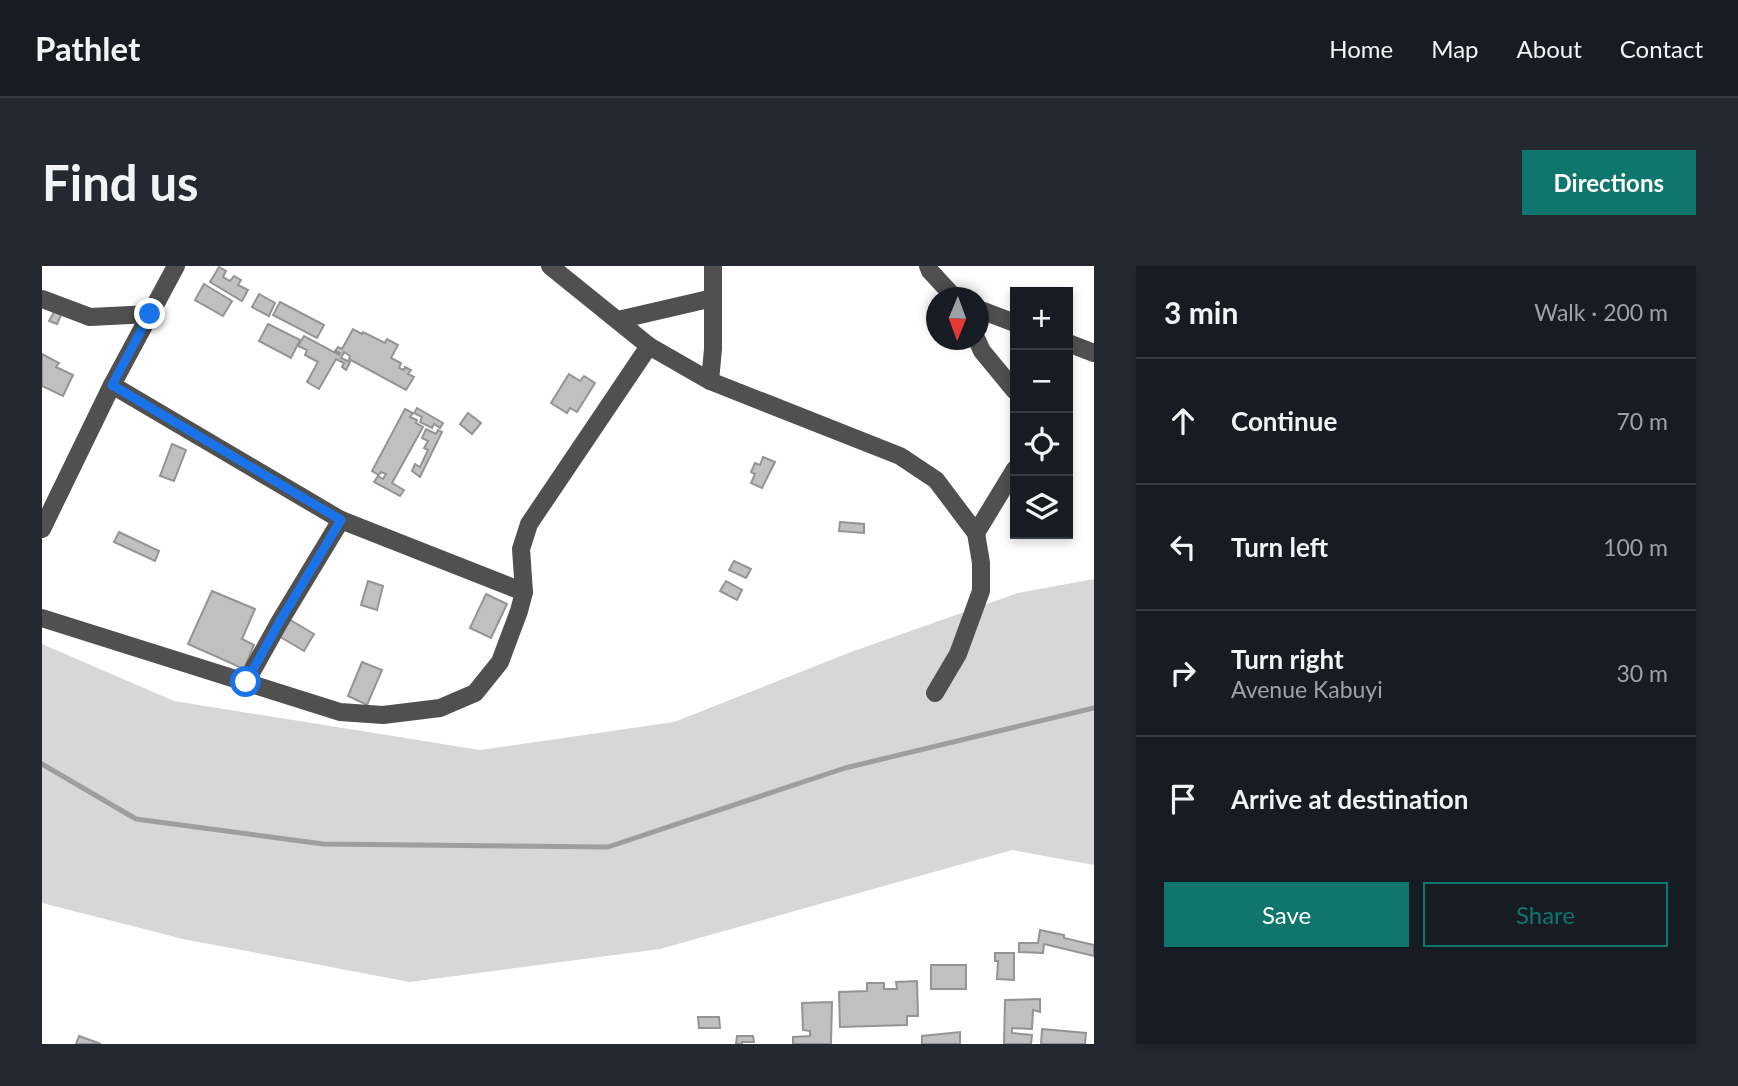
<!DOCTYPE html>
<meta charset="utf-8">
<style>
body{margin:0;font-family:Lato,sans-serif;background:#242831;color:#f1f3f6}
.controls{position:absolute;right:21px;top:21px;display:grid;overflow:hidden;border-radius:0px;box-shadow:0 4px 10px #0003}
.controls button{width:63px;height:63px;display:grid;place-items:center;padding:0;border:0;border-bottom:2px solid #363941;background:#171b24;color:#f1f3f6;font:35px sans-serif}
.compass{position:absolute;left:884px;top:21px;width:63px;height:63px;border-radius:50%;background:#171b24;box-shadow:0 4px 10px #0003;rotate:181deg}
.stop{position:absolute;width:21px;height:21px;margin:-16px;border:5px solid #1a73e8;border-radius:50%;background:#fff}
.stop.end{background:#1a73e8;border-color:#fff;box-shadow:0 2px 7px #0008}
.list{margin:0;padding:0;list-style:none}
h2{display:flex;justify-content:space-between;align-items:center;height:91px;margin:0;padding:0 28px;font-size:30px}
h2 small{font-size:23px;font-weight:400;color:#9ea1a6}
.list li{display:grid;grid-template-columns:46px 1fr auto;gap:21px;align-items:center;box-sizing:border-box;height:126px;padding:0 28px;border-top:2px solid #363941}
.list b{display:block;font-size:26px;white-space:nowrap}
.list p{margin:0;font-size:23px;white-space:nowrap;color:#9ea1a6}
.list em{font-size:23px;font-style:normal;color:#9ea1a6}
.actions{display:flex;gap:14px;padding:21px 28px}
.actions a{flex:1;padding:16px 0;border:2px solid #0f766e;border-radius:0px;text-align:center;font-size:24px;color:#0f766e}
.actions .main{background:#0f766e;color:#fff}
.icon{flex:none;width:38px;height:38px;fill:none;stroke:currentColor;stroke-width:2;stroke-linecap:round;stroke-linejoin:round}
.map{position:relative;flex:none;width:1052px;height:778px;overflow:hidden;border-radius:0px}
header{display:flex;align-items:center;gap:42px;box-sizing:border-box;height:98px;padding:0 35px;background:#171b24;border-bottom:2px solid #363941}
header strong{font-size:33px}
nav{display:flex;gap:38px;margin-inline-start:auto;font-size:24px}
.intro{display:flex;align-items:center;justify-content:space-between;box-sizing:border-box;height:168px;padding:0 42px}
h1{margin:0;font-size:49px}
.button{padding:18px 32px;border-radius:0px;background:#0f766e;color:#fff;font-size:24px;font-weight:700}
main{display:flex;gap:42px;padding:0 42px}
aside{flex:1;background:#171b24;border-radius:0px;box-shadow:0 4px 10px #0003}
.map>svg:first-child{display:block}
.green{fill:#d7d7d7}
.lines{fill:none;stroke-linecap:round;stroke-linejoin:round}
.stream{stroke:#9e9e9e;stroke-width:5}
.building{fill:#c0c0c0;stroke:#949494;stroke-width:2}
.minor{stroke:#505050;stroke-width:18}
.route{stroke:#1a73e8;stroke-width:9}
</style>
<header>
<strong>Pathlet</strong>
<nav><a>Home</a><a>Map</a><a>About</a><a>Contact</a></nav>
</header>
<div class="intro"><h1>Find us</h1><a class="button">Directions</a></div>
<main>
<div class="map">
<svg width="1052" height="778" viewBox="0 0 1052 778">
<rect width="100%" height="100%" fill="#fff"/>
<!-- green -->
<polygon class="green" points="1052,313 1052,599 970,584 618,683 368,716 141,673 0,637 0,378 132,435 438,484 632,456 809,386 976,327"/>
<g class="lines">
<!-- stream -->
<polyline class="stream" points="0,498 94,553 281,578 566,581 803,502 1052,442"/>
</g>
<!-- building -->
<g class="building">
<polygon points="177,1 184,5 181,11 188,15 192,10 199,14 196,19 206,24 200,35 168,16"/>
<polygon points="162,18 190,35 181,50 153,34"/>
<polygon points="217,28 233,37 227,50 210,41"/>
<polygon points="238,36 282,59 275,72 231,49"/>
<polygon points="13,44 20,47 15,58 7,55"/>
<polygon points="226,58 258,74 249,92 217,75"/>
<polygon points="311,63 320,68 321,66 343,77 345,73 356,79 349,92 359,97 357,102 362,104 363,101 369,104 366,108 372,111 364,124 307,93 308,90 302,86 299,92 308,96 304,104 300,101 302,97 294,93 277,123 265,116 276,96 263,89 265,84 256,80 262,70 297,89 298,87 293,85 296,81 300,83"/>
<polygon points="0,88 17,97 14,101 31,109 21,130 0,120"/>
<polygon points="527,108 538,115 542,110 553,117 535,146 528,142 525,147 509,137"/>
<polygon points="375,142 401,157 398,162 392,158 390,162 378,156 380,151 372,147"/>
<polygon points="363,143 371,147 368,151 375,154 374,157 381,161 350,217 362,224 358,230 332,216 336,210 341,213 344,208 339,206 337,209 330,205"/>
<polygon points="426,147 439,157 430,168 418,158"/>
<polygon points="384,163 394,168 396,164 400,166 378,211 370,205 373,198 378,201 386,184 382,182 386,175 380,172"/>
<polygon points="130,178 144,184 132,215 118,210"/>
<polygon points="721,191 733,196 720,222 709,217 713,208 709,206 713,197 718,199"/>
<polygon points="798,256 822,258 822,267 797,265"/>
<polygon points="77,266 117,285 113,295 72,276"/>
<polygon points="692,295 709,303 704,312 687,304"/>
<polygon points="326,315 341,320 335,344 319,339"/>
<polygon points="684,315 700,324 695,334 678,325"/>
<polygon points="170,325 213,343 200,373 212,379 202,403 146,378"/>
<polygon points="444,328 465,338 449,372 428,362"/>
<polygon points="245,352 272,368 262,385 235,369"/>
<polygon points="320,396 340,404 325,439 306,430"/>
<polygon points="998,664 1022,669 1022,672 1052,679 1052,690 1002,678 1001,687 977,686 977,677 996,677"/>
<polygon points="953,687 972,687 972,714 955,713 956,695 953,695"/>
<rect x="889" y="699" width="35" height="24"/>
<polygon points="875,715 876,750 865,750 865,759 798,761 797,726 825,725 825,717 842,717 842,723 855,723 854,716"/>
<polygon points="998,733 998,746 991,744 990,763 970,762 970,767 990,769 989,778 962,778 963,734"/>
<polygon points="790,736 789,778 751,778 751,771 768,770 768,765 761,764 760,737"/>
<polygon points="656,751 677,751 678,762 657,762"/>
<polygon points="1000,763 1044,767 1043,778 999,778"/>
<polygon points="918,766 918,778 880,778 880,770"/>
<polygon points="37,770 59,778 34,778"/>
<polygon points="695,770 711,770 712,776 700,776 700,778 694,778"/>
</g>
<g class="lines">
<!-- minor -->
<g class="minor">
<polyline points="508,0 607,80 668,115 858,190 894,214 934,267 939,297 939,325 916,388 893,427"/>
<polyline points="886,0 888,5 913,32"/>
<polyline points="0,33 48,51 108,48"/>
<polyline points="936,43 973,57"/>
<polyline points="576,54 671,32"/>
<polyline points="935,74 940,85 973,125"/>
<polyline points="1026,77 1052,87"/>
<polyline points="668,115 671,83 671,0"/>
<polyline points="70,119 299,254 482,326"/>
<polyline points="0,263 70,119 134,0"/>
<polyline points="934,267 973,203"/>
<polyline points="0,352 298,446 341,449 398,442 433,427 458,396 477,345 482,326 479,283 487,258 607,80"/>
<polyline points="204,416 238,355 299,254"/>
</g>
</g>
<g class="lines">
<!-- route -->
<polyline class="route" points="108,48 70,119 299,254 238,355 204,416"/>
</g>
</svg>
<div class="controls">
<button>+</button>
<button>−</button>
<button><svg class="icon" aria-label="locate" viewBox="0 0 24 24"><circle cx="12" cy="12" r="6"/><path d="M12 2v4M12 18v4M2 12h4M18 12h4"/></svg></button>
<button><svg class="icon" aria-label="layers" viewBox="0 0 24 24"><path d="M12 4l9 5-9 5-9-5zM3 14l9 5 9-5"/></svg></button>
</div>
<svg class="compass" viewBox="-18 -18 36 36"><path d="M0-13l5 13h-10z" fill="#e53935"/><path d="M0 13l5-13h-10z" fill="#9ea1a6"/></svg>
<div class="stop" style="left:204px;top:416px"></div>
<div class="stop end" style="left:108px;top:48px"></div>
</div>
<aside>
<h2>3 min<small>Walk · 200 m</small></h2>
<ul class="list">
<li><svg class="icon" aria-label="ahead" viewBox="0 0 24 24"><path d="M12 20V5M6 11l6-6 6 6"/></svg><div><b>Continue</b></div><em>70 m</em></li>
<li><svg class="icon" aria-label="left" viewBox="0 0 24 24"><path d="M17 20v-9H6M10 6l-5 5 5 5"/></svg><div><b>Turn left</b></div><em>100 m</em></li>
<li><svg class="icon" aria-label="right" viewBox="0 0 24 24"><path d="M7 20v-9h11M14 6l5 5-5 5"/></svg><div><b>Turn right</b><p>Avenue Kabuyi</p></div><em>30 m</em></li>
<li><svg class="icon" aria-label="arrive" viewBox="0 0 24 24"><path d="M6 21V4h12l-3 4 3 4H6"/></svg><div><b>Arrive at destination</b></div></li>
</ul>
<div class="actions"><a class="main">Save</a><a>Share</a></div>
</aside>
</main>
